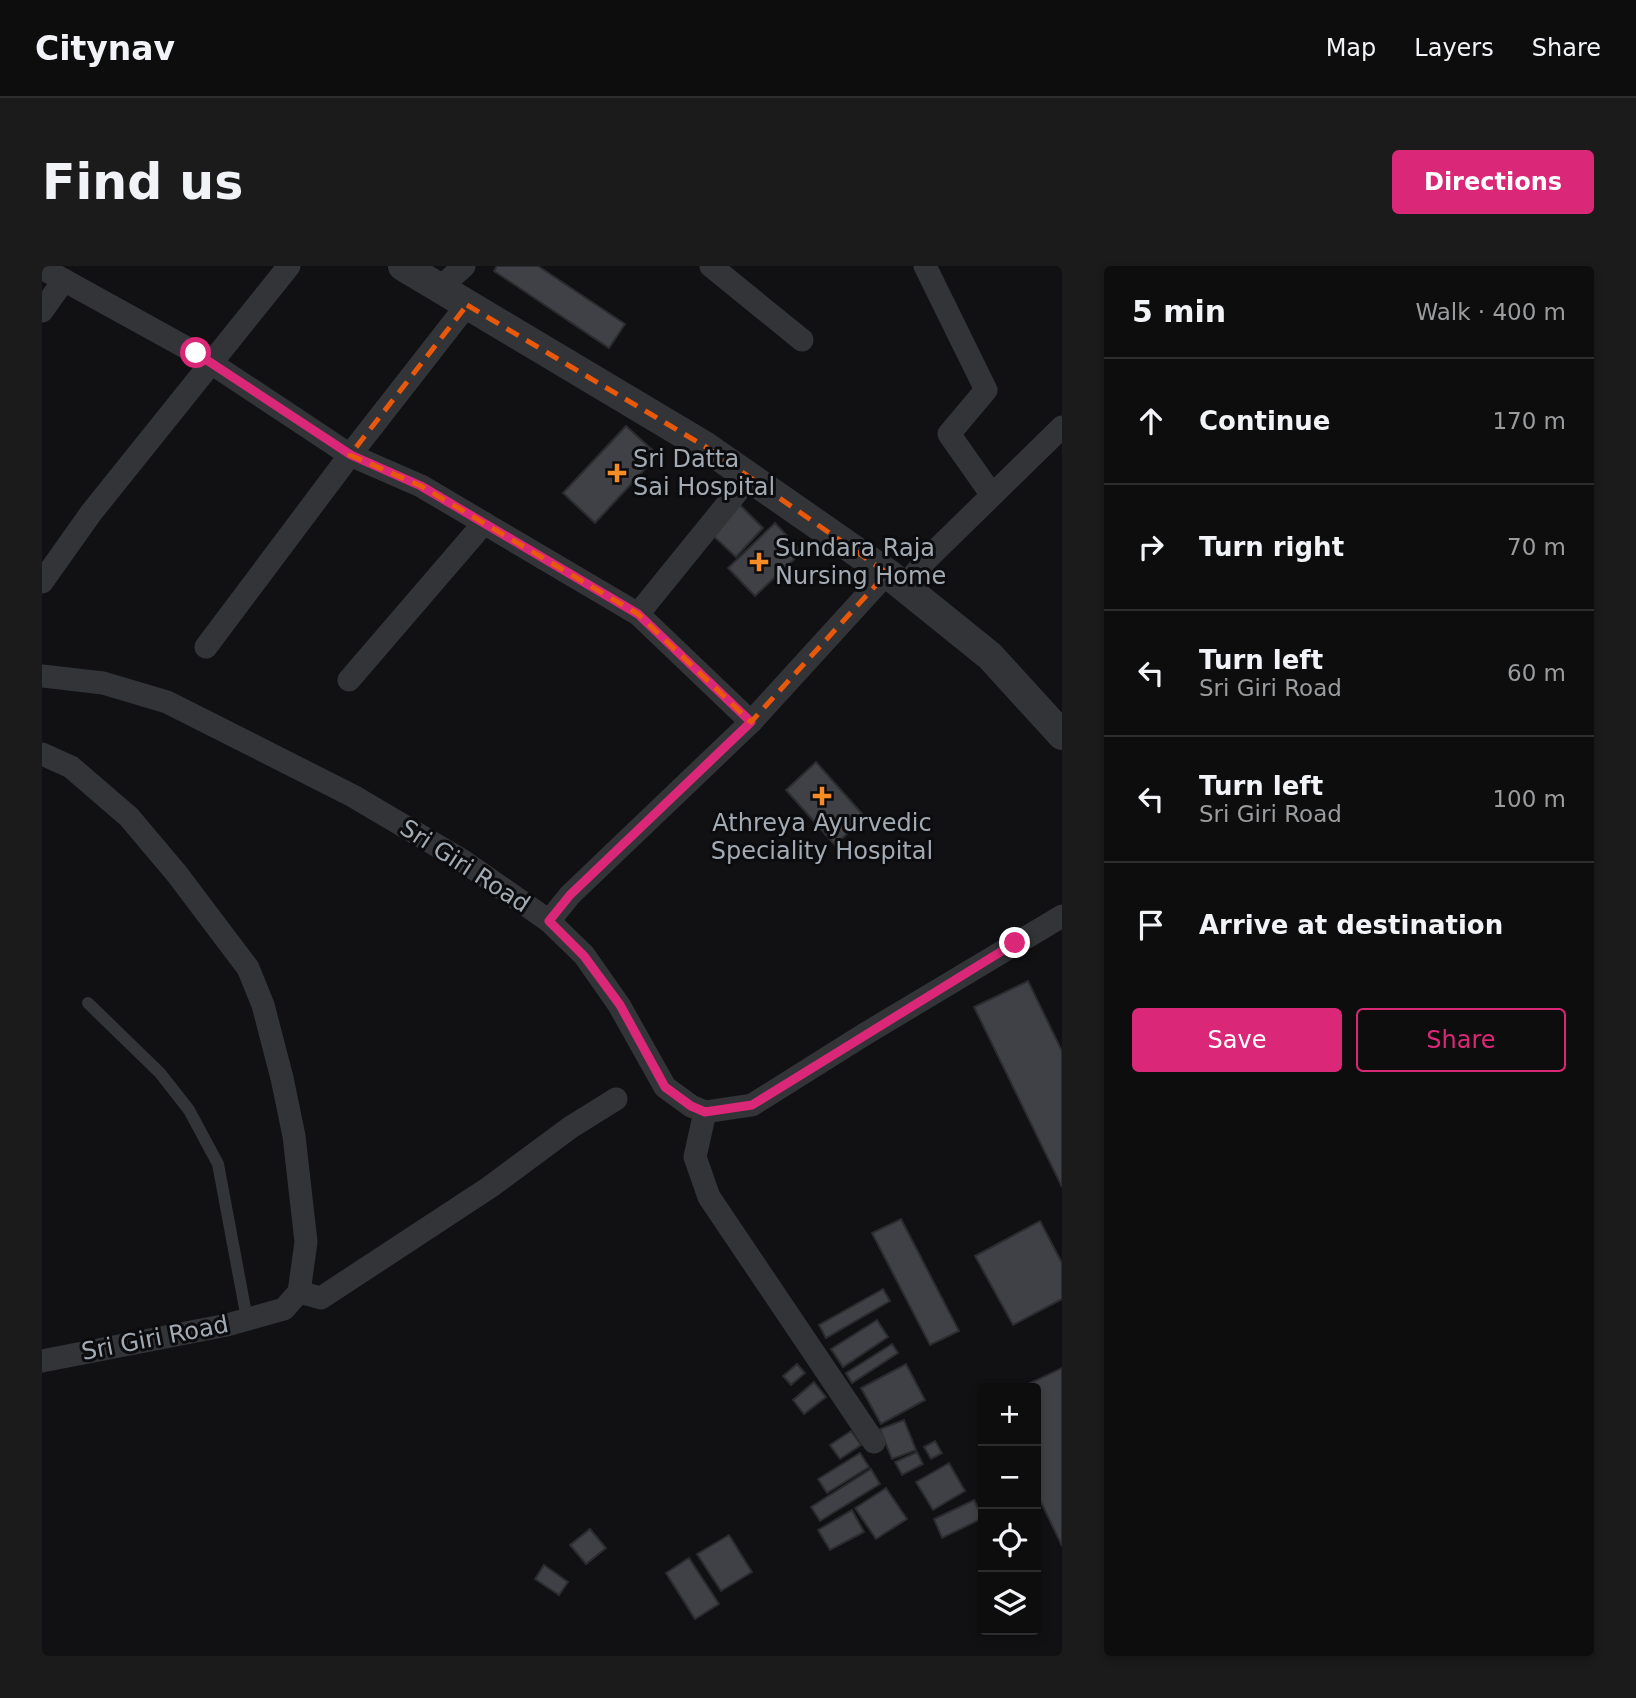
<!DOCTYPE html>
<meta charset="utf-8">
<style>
body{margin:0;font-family:"DejaVu Sans",sans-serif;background:#1b1b1c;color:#f1f3f6}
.controls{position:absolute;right:21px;bottom:21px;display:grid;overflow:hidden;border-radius:7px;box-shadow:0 4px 10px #0003}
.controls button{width:63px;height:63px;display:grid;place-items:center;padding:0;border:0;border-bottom:2px solid #2d2d2e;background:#0d0d0e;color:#f1f3f6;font:35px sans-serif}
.stop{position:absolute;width:21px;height:21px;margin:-16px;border:5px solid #db2777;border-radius:50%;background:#fff}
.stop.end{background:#db2777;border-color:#fff;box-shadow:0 2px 7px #0008}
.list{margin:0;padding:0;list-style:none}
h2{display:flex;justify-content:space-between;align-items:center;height:91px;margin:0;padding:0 28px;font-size:30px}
h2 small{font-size:23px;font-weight:400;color:#9a9c9e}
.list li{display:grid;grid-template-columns:46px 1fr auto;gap:21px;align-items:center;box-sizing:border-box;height:126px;padding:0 28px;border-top:2px solid #2d2d2e}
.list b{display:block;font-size:26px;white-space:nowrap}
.list p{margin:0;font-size:23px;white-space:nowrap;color:#9a9c9e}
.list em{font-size:23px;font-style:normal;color:#9a9c9e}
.actions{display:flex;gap:14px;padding:21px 28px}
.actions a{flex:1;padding:16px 0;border:2px solid #db2777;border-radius:7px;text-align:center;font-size:24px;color:#db2777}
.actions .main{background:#db2777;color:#fff}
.icon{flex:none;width:38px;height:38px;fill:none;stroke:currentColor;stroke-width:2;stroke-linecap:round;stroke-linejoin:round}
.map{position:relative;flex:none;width:1020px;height:1390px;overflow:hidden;border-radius:7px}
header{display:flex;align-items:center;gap:42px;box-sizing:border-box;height:98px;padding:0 35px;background:#0d0d0e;border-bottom:2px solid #2d2d2e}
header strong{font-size:33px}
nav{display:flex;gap:38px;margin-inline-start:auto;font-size:24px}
.intro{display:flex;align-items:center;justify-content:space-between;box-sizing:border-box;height:168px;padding:0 42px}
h1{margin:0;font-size:49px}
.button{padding:18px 32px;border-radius:7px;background:#db2777;color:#fff;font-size:24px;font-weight:700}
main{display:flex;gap:42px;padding:0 42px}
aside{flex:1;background:#0d0d0e;border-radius:7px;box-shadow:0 4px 10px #0003}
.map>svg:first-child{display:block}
.building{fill:#404146;stroke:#2b2c2f;stroke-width:2}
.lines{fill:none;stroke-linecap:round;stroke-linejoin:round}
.service{stroke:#323438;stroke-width:12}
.minor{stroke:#323438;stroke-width:23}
.tertiary{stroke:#323438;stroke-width:30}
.route{stroke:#db2777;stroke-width:9}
.marked{fill:none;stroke:#e8590c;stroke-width:5;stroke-dasharray:14 9;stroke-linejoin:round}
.poi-dot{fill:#f88c24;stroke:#0c0c0e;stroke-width:2.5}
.labels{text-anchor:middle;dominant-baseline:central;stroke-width:6;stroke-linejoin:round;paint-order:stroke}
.poi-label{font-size:24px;fill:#a2aab4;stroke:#0c0c0e;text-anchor:start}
.street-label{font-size:24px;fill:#a2aab4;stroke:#0c0c0e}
</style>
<header>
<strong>Citynav</strong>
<nav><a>Map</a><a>Layers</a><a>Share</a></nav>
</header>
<div class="intro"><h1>Find us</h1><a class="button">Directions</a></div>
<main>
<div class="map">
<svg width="1020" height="1390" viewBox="0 0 1020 1390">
<rect width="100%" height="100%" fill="#111113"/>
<!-- building -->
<g class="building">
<polygon points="455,0 496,0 583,58 567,82 452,5"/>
<polygon points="584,160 616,189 553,257 521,227"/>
<polygon points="696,237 721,262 694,291 668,267"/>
<polygon points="733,257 760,286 713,330 686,302"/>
<polygon points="774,496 823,551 793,579 744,524"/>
<polygon points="986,715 1020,785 1020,921 932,741"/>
<polygon points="859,953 917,1065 888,1079 830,967"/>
<polygon points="998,955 1020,997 1020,1033 971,1059 933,990"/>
<polygon points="841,1023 848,1035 784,1072 777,1059"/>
<polygon points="835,1054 846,1071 801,1101 789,1083"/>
<polygon points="850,1078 856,1087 810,1117 804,1107"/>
<polygon points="755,1098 763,1107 749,1119 741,1110"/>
<polygon points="864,1098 883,1134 839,1158 819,1122"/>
<polygon points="1020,1102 1020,1280 994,1226 994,1122 978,1122"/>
<polygon points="772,1116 784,1131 762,1148 751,1134"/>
<polygon points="862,1154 874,1184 850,1193 838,1163"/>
<polygon points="809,1165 819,1179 798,1193 788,1179"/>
<polygon points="893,1175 900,1187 889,1193 882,1181"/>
<polygon points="875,1186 881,1198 860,1209 853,1196"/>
<polygon points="818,1187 827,1201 785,1227 776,1213"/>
<polygon points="907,1197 923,1225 891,1244 874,1216"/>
<polygon points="829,1203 838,1218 778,1255 769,1241"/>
<polygon points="844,1222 865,1253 834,1273 813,1242"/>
<polygon points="932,1234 941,1252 900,1272 892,1253"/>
<polygon points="810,1244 822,1266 788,1284 776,1264"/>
<polygon points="548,1263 564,1282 544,1298 528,1279"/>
<polygon points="687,1269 710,1306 679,1325 655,1288"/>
<polygon points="647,1292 677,1338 653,1353 624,1307"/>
<polygon points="502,1299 526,1316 517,1329 493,1313"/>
</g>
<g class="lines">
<!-- service -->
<polyline class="service" points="46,737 118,807 147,844 176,898 205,1053"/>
<!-- minor -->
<g class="minor">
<polyline points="669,0 760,74"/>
<polyline points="883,0 944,124 907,168 950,229"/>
<polyline points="0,2 154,87 308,189 379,220 596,348 709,456"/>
<polyline points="398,22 422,0"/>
<polyline points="0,45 22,14"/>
<polyline points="0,316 49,247 247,0"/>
<polyline points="862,321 886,292 1020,161"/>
<polyline points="596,348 708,210"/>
<polyline points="164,381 308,189 425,39"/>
<polyline points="0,410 61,417 125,436 311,530 421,595 507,655 542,689 577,739 623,821 649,840 663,846 710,839 823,768 1020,650"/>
<polyline points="307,414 442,257"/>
<polyline points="0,488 29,501 87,551 135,608 206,702 221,739 240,812 252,870 264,976 257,1026 242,1043 185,1059 0,1095"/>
<polyline points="507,655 528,629 709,456 845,307"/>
<polyline points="663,846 653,891 667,931 832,1176"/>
<polyline points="257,1026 279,1032 448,921 529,861 574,833"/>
</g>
<!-- tertiary -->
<polyline class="tertiary" points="361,0 664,181 845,307 948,390 1020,469"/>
</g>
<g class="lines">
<!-- route -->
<polyline class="route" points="154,87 309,189 379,220 596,348 709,456 528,629 507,655 542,690 578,739 623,821 649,840 663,846 710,839 973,677"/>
</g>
<!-- marked area -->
<path class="marked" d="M425,39L664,181L845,307L709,456L596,348L379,220L308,189Z"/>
<!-- markers -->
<g class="poi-dot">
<path d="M571.5 196.5h7v7h7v7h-7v7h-7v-7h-7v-7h7z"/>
<path d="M713.5 285.5h7v7h7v7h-7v7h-7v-7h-7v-7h7z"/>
<path d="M776.5 519.5h7v7h7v7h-7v7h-7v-7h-7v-7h7z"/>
</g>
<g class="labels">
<!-- poi labels -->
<g class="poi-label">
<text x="591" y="193">Sri Datta<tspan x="591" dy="28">Sai Hospital</tspan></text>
<text x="733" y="282">Sundara Raja<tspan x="733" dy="28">Nursing Home</tspan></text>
<text x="780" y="557" text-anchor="middle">Athreya Ayurvedic<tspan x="780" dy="28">Speciality Hospital</tspan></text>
</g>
<!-- street labels -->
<g class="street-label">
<text transform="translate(423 600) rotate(33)">Sri Giri Road</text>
<text transform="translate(113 1072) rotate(-11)">Sri Giri Road</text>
</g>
</g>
</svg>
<div class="controls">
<button>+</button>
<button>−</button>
<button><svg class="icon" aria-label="locate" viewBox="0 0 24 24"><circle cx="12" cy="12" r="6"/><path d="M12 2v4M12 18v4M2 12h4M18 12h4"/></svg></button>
<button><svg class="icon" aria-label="layers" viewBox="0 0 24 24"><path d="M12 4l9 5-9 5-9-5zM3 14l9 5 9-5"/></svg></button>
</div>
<div class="stop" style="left:154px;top:87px"></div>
<div class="stop end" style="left:973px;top:677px"></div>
</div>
<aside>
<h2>5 min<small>Walk · 400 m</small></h2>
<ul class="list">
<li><svg class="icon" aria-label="ahead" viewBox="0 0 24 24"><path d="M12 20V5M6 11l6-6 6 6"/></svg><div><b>Continue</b></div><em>170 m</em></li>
<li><svg class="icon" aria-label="right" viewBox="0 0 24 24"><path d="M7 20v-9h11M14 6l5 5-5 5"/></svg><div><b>Turn right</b></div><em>70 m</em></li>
<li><svg class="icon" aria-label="left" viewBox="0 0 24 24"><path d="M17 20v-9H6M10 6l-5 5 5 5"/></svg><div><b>Turn left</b><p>Sri Giri Road</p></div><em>60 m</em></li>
<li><svg class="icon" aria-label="left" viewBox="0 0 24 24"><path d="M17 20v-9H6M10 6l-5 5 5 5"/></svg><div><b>Turn left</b><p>Sri Giri Road</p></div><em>100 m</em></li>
<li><svg class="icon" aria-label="arrive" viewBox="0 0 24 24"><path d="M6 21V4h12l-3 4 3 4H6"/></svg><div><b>Arrive at destination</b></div></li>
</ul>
<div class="actions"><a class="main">Save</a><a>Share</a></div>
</aside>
</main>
